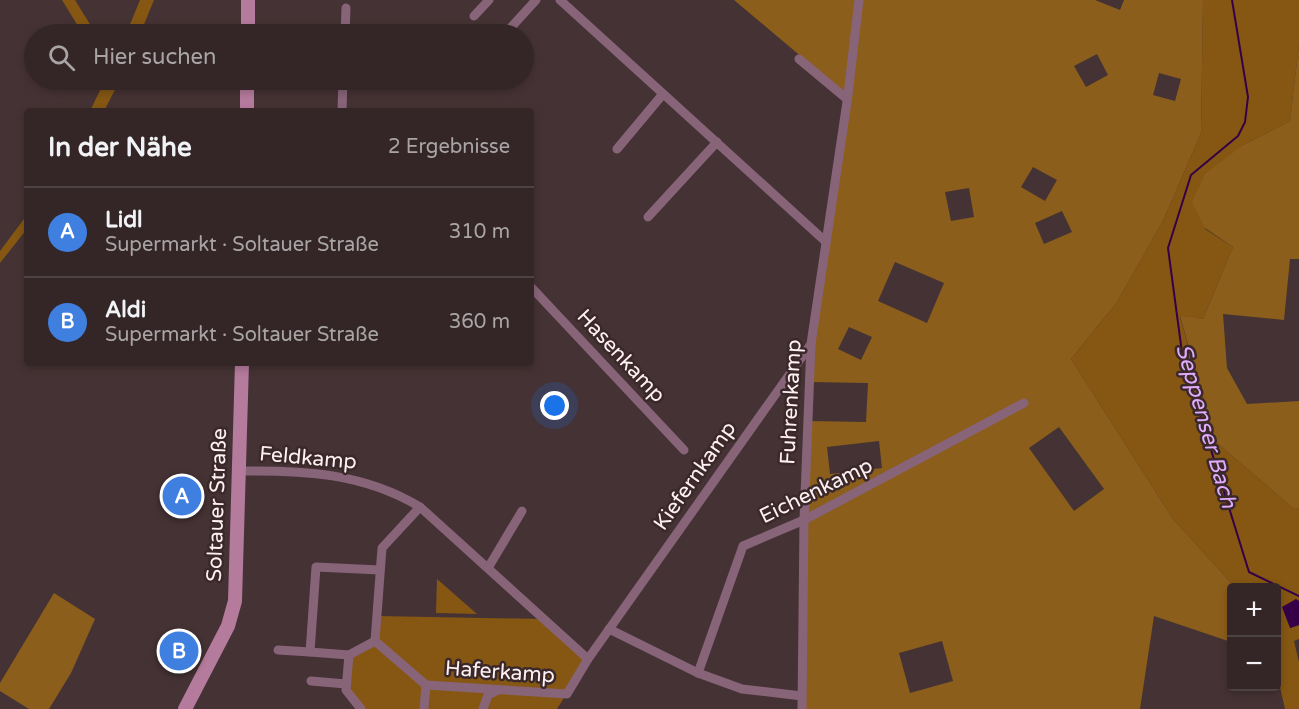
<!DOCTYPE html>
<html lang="de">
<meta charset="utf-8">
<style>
body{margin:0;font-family:"Varela Round",sans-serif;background:#3f3233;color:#f1f3f6}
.controls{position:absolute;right:18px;bottom:18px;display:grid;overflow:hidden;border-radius:6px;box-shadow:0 3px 9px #0003}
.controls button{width:54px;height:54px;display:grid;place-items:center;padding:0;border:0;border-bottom:2px solid #4e4344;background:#342627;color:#f1f3f6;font:30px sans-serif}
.you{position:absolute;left:555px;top:406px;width:21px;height:21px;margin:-15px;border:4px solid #fff;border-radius:50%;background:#1a73e8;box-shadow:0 0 0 9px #1a73e833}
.badge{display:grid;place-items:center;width:39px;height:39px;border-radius:50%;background:#05d98b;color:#fff;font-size:20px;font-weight:700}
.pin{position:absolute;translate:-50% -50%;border:3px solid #fff;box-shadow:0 2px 6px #0006}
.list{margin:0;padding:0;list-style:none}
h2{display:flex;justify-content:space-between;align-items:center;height:78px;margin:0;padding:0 24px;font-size:26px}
h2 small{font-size:20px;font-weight:400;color:#a9a5a7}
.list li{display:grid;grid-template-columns:39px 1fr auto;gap:18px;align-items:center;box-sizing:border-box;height:90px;padding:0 24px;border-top:2px solid #4e4344}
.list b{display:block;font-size:22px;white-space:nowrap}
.list p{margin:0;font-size:20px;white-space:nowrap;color:#a9a5a7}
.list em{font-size:20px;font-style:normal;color:#a9a5a7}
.icon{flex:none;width:33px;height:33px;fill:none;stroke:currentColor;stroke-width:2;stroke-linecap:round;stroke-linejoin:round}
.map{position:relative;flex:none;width:1299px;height:709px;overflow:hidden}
.search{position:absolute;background:#342627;box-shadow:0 3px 9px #0003;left:24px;top:24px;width:510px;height:66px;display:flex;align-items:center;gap:15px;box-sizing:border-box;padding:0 21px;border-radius:33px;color:#a9a5a7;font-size:22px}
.panel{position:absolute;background:#342627;box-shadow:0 3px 9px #0003;left:24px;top:108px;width:510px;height:258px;border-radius:6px}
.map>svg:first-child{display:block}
.green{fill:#855712}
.forest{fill:#8c5e1b;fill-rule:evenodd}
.water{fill:#360049}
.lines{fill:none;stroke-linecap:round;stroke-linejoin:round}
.stream{stroke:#360049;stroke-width:2}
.minor{stroke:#886479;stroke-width:9}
.secondary{stroke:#b57b9d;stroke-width:14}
.labels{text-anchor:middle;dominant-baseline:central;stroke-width:5;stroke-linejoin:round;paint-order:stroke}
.street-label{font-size:21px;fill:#fef1f2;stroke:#3a282a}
.water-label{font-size:22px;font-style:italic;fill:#e1abfb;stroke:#3a282a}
</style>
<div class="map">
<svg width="1299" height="709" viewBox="0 0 1299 709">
<rect width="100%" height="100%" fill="#453234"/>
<!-- green -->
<g class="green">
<polygon points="62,0 75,0 96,34 83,34"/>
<polygon points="140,0 154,0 140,34 126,34"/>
<polygon points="1203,0 1299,0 1299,44 1290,121 1243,145 1205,229 1233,247 1203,319 1180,317 1216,442 1294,509 1299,508 1299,601 1295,599 1290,628 1299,625 1299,639 1294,641 1299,662 1299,709 1285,709 1277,674 1276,588 1235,587 1173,519 1071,359 1117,302 1163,221 1201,133"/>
<polygon points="105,80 120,80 104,111 90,111"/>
<polygon points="27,215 27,229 0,263 0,251"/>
<polygon points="437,579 477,614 436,613"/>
<polygon points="377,616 544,619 588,659 557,709 361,709 346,690 349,655 375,641"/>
</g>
<!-- forest -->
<g class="forest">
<path d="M734,0H1095L1120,10L1124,0H1203L1201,133L1163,221L1117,302L1071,359L1173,519L1235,587L1232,588L1231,642L1154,616L1140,709H802L808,421L866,422L868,383L809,382L848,96ZM1097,54L1108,75L1086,87L1074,66ZM1159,73L1181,79L1175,101L1153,95ZM1033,167L1057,180L1045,201L1021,187ZM969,188L974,217L951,221L945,192ZM1062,211L1072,232L1044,244L1035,223ZM895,262L944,283L927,323L878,301ZM849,327L872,337L861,360L838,349ZM1059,427L1104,489L1074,511L1029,448ZM879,441L882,468L830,474L827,447ZM942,641L953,681L910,693L899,653Z"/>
<polygon points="1299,44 1299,259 1290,259 1284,320 1223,314 1227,368 1247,404 1299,401 1299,508 1294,509 1216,442 1180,316 1203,319 1233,247 1205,228 1192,202 1205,174 1243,145 1290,121"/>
<polygon points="54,593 95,619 71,673 49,709 29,709 0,691 0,683"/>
</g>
<!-- water -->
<polygon class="water" points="1296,599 1299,601 1299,625 1290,628 1282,607"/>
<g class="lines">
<!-- stream -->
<polyline class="stream" points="1232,0 1248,97 1245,122 1238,136 1191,175 1168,248 1183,360 1249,572 1299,596"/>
<!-- minor -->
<g class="minor">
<polyline points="560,0 825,241"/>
<polyline points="474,16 489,0"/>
<polyline points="345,34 346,8"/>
<polyline points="505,34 536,0"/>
<polyline points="799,59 847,99"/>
<polyline points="342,111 343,80"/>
<polyline points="617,149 663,94"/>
<polyline points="648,217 717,142"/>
<polyline points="531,287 684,450"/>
<path d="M239,471C303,470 364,473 420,507L588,659"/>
<polyline points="420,507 382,548 375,641 426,685"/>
<polyline points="488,568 522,511"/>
<polyline points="609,629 698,673 742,689 802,696"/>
<polyline points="278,650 310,652"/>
<polyline points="349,655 310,652 316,567 380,570"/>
<polyline points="698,673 743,546 804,520 1024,403"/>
<polyline points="311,681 346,684"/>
<polyline points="426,685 567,694 588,659 811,344"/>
<polyline points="361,709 346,690 349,655 375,641"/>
<polyline points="424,709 426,685"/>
<polyline points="483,709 488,695 498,690"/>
<polyline points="802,709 804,520 811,344 848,95 859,0"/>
</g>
<!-- secondary -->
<g class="secondary">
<polyline points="248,34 248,0"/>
<polyline points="247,111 247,80"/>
<polyline points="185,709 228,626 235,601 242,363"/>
</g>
</g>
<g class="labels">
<!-- street labels -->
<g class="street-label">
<text transform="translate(621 356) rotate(47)">Hasenkamp</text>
<text transform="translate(791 402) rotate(-87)">Fuhrenkamp</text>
<text transform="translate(308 458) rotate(5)">Feldkamp</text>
<text transform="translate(695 476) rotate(-55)">Kiefernkamp</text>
<text transform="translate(816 491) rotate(-26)">Eichenkamp</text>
<text transform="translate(217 505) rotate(-88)">Soltauer Straße</text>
<text transform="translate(500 672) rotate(4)">Haferkamp</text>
</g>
<!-- water labels -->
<g class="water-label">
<text transform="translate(1206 426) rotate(74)">Seppenser Bach</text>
</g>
</g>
</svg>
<div class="controls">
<button>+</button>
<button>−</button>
</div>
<div class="you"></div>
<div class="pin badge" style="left:182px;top:496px;background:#3f7fe0">A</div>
<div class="pin badge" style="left:179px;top:651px;background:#3f7fe0">B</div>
<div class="search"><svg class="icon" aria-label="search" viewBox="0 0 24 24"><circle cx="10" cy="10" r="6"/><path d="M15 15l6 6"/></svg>Hier suchen</div>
<section class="panel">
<h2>In der Nähe<small>2 Ergebnisse</small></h2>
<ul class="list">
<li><span class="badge" style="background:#3f7fe0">A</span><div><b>Lidl</b><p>Supermarkt · Soltauer Straße</p></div><em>310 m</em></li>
<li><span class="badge" style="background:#3f7fe0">B</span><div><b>Aldi</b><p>Supermarkt · Soltauer Straße</p></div><em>360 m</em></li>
</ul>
</section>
</div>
